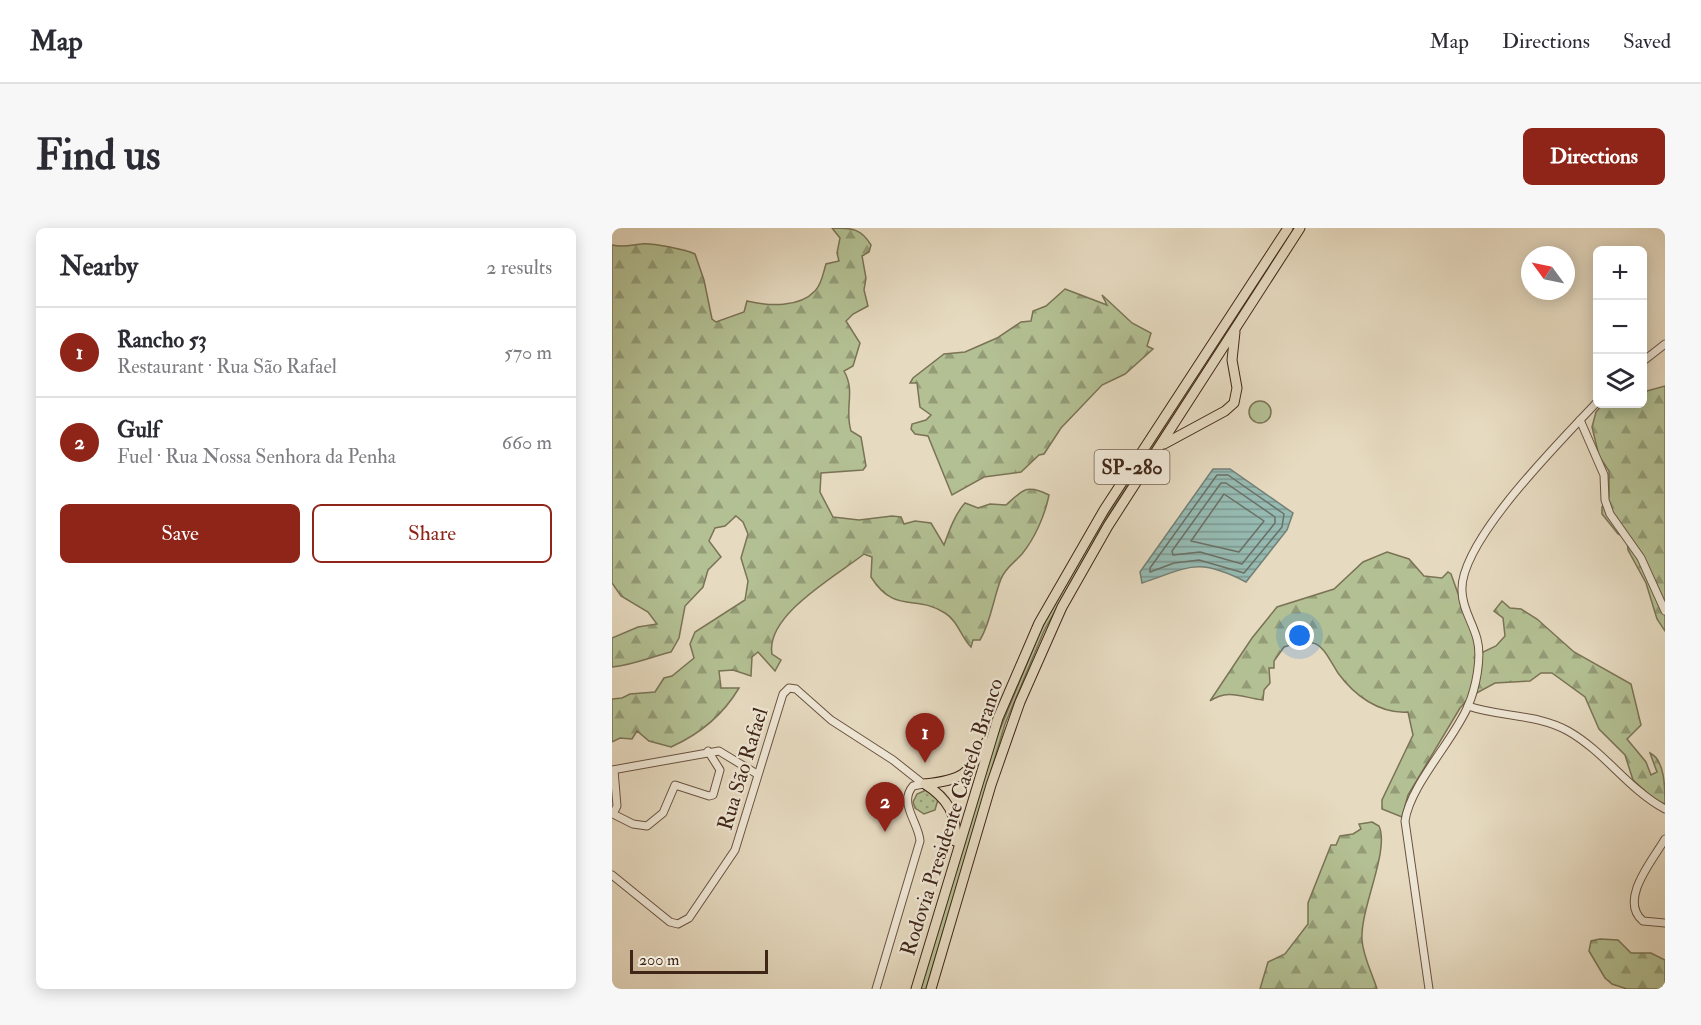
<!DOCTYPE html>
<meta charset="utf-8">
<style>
body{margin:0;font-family:"IM FELL Double Pica",serif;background:#f7f7f7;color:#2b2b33}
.controls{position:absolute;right:18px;top:18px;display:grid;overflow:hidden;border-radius:9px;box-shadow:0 3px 15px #0003}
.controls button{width:54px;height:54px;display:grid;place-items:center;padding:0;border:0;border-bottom:2px solid #e1e1e2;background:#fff;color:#2b2b33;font:30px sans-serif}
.compass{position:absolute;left:909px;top:18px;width:54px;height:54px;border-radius:50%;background:#fff;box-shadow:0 3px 15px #0003;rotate:303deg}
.scale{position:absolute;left:18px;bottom:15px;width:138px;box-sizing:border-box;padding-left:6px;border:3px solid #402617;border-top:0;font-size:16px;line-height:21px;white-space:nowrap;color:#402617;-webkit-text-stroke:4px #efe7d6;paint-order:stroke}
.you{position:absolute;left:688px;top:408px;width:21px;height:21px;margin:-15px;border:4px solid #fff;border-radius:50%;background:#1a73e8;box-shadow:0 0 0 9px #1a73e833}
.badge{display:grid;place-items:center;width:39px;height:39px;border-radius:50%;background:#8f2418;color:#fff;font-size:20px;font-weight:700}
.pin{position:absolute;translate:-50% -50px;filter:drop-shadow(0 2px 3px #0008)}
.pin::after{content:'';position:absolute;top:32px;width:21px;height:18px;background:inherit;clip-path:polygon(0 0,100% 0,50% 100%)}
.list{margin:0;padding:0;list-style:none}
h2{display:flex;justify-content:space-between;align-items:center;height:78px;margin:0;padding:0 24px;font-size:26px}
h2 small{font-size:20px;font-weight:400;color:#7c7c81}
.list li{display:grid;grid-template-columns:39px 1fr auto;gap:18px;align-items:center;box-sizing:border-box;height:90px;padding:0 24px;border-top:2px solid #e1e1e2}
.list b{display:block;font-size:22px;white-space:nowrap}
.list p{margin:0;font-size:20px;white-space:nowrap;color:#7c7c81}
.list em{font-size:20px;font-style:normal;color:#7c7c81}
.actions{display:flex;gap:12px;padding:18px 24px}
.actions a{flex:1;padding:14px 0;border:2px solid #8f2418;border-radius:9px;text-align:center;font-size:21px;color:#8f2418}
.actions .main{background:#8f2418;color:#fff}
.icon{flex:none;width:33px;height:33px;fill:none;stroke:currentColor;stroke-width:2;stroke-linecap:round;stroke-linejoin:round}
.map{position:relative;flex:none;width:1053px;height:761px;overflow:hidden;border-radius:9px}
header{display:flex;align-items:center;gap:36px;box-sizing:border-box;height:84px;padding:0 30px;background:#fff;border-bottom:2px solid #e1e1e2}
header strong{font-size:28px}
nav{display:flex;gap:33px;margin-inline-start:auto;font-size:21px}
.intro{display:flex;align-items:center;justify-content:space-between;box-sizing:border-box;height:144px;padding:0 36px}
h1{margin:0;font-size:42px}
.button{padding:15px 27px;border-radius:9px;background:#8f2418;color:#fff;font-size:21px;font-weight:700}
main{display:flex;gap:36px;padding:0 36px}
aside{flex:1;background:#fff;border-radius:9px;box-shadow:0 3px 15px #0003}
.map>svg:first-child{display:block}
.green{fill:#b3c093;stroke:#7a7355;stroke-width:1.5}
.forest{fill:url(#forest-firs);stroke:#7a7355;stroke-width:1.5}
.garden{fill:url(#garden-dots);stroke:#7a7355;stroke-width:1.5}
.water{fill:url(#water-rules);stroke:#747f75;stroke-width:1.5}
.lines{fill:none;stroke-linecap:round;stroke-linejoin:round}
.shore{stroke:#6b7065;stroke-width:1.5}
.minor-casing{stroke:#6a5341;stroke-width:9}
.highway-casing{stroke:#402617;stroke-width:11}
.minor{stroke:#efe7d6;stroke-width:7}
.highway{stroke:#e6dac0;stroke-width:9}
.labels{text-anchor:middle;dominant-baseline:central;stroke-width:4.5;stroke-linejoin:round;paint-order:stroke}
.shield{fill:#efe7d6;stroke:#746050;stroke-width:1.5}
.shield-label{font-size:20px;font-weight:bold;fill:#402617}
.street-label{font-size:21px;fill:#402617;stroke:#efe7d6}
</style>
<header>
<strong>Map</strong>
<nav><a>Map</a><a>Directions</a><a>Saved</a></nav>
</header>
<div class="intro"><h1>Find us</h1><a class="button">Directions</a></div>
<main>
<aside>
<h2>Nearby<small>2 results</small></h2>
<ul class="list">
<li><span class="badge">1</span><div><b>Rancho 53</b><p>Restaurant · Rua São Rafael</p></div><em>570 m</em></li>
<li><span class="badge">2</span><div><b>Gulf</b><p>Fuel · Rua Nossa Senhora da Penha</p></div><em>660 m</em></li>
</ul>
<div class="actions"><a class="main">Save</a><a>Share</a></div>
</aside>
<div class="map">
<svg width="1053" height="761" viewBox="0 0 1053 761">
<defs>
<pattern id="forest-firs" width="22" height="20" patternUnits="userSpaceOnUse" patternTransform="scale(1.5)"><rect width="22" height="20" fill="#b3c093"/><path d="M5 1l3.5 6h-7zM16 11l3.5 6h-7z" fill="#939c77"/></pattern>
<pattern id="garden-dots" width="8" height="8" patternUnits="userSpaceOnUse" patternTransform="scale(1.5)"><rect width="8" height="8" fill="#b3c093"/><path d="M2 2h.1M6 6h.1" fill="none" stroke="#939c77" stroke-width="1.8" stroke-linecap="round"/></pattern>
<pattern id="water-rules" width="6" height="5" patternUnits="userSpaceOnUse" patternTransform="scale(1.5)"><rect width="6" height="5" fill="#96bbb3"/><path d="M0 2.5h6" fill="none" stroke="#7c9891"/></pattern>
</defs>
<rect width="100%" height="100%" fill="#e6dac0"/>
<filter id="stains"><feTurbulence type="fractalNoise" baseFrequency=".00333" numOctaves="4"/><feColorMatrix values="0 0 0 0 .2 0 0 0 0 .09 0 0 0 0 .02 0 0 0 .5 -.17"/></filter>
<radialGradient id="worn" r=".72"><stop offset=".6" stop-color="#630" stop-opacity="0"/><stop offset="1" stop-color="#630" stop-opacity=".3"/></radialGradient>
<!-- green -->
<g class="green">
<polygon points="680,0 684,0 497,286 432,403 393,496 314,761 307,761 376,530 429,402 477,313"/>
<circle cx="648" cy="184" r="11"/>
</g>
<!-- forest -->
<g class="forest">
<path d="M220,0C239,0 249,0 259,17L257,24L250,28L254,50L252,62L256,78L241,86L234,93L248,115L241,138L232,143C244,164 232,180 239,203L249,209L254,238L251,242L209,245L208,264L221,289L247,292L280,288L289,289L292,296L303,293L319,295L332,317C337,303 343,286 353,275L366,280L378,276L394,277C410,263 414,255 437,267C433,287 423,310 410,326C403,334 393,340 389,351C381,371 379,394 368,412H361L359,419C349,409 346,393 333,385C304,366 283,387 259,349L260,329L252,326C226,347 153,387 160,426L169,432L163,443L146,424L140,429L139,448L121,442L107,443L109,460H127C111,487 88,506 59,519L37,513L25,503L20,511L8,510L0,514V471L10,470L18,466L43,464L52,450L60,448L82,430L78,416L83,404L133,372L136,353L129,330L136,306L131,294L124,288L113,298L103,300L97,313L109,329L96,342L91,359L73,378L67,410L59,424C38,429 22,437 0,439V410L26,399L45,396L36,384L9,368L0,355V17C11,20 19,17 29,16C38,14 75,22 83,26L92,52L100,91L104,94L132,84L135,73C157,78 187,80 203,63C210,56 211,45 214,36L227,33L225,25L228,10Z"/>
<polygon points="453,61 495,77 490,67 520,95 539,105 535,118 541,121 513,146 490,157 449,200 432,226 427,227 409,244 372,249 340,267 316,208 303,206 299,201 300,196 314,192 319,187 308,179 305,155 298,155 301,150 332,126 353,124 385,110 409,94 419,93 421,83 434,78"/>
<polygon points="1053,158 1053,403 1045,391 1034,355 1016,322 1015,310 1006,306 990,286 990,279 997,269 997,243 987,228 980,199 984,184 991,176 1030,176 1031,164"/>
<path d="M775,324L797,331L812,348L830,350L836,344L839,346L869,430L871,424L884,418L893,408L891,390L882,383L890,373L898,380L909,381L925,391L962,424L1019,456L1029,497L1015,511L1034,534L1039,547L1045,544L1038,525C1053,532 1053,560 1053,576L1043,572L1021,552L1013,527L987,501L973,469L940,445H929L918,453L883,455L859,468L848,480L796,567L790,589L770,581V572L801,507L796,484C767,486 742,467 726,445C710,420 709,406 672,419L662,433V440H657L658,455L652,462L651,472C631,470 617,460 598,473L640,410L665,379L722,361L751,334Z"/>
<path d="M760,594L767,598C778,623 748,680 750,712C751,728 760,745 765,761H648L656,734L673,726L696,696V675L719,617H724L728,608L741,606L749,601L747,596Z"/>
<polygon points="988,711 1006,712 1019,725 1039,725 1053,732 1053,761 1015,761 1000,756 993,750 977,723 979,713"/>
</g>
<!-- garden -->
<polygon class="garden" points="314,562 327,568 323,582 312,586 303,580 301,574 305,566"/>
<!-- water -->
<path class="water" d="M601,241H618L681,285L675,302L634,354C585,329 578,339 530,355L528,344Z"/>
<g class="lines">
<!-- shore -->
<g class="shore">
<polygon points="605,247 616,247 672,286 670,299 632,345 587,332 562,335 538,344 538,340"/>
<polygon points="609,255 614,255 663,289 663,295 630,336 588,324 561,327 560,323"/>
<polygon points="612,266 652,293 627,324 579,313"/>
</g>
<!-- minor casing -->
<g class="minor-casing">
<g id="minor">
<polyline points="1030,134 1053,116"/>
<polyline points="968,192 992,247 993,272 998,286 1029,330 1053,383"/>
<path d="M856,478C888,489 926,486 956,503C993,524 1016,561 1053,581"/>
<polyline points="0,542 107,523 145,546"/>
<polyline points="2,542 5,578 1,586 21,596 35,598 51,585 63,557 97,568 101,567 108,542 96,523"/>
<path d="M1053,611C1041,632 1006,672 1031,693L1053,695"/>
<polyline points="0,647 58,694 66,696 77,690 123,622 171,466 177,460 184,461 219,492 281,532 310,555"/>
<path d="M264,761L308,613C307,595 286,575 301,558L311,556"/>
<path d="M817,761L793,593C798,557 842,512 856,478C864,460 870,429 865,411C861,395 850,380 850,363C847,313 951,211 986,173"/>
</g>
</g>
<!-- highway casing -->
<g class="highway-casing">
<g id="highway">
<polyline points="552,216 613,183 622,175 625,160 620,132 623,104"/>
<path d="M313,556C350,552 357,547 374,514"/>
<path d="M313,556C335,570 346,587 343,613"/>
<polyline points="304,761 386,490 427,395 492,282 676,0"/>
<polyline points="319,761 379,557 408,474 450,379 496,298 688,0"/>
</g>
</g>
<!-- minor -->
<use href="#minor" class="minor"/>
<!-- highway -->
<use href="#highway" class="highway"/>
</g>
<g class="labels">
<!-- shield labels -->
<rect class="shield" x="482.5" y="222" width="75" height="34" rx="4.5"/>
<g class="shield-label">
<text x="520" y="239">SP-280</text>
</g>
<!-- street labels -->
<g class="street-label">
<text transform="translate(131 541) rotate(-73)">Rua São Rafael</text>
<text transform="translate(340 589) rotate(-72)">Rodovia Presidente Castelo Branco</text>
</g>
</g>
<rect width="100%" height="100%" filter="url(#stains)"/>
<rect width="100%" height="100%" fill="url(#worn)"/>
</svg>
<div class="controls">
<button>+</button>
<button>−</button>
<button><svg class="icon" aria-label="layers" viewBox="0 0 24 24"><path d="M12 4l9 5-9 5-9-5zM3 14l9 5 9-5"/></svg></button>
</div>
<svg class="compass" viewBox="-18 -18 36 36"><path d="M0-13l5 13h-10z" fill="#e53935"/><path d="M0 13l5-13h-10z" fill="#7c7c81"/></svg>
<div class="scale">200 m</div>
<div class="you"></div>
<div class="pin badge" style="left:313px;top:535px">1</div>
<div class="pin badge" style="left:273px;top:604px">2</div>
</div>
</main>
